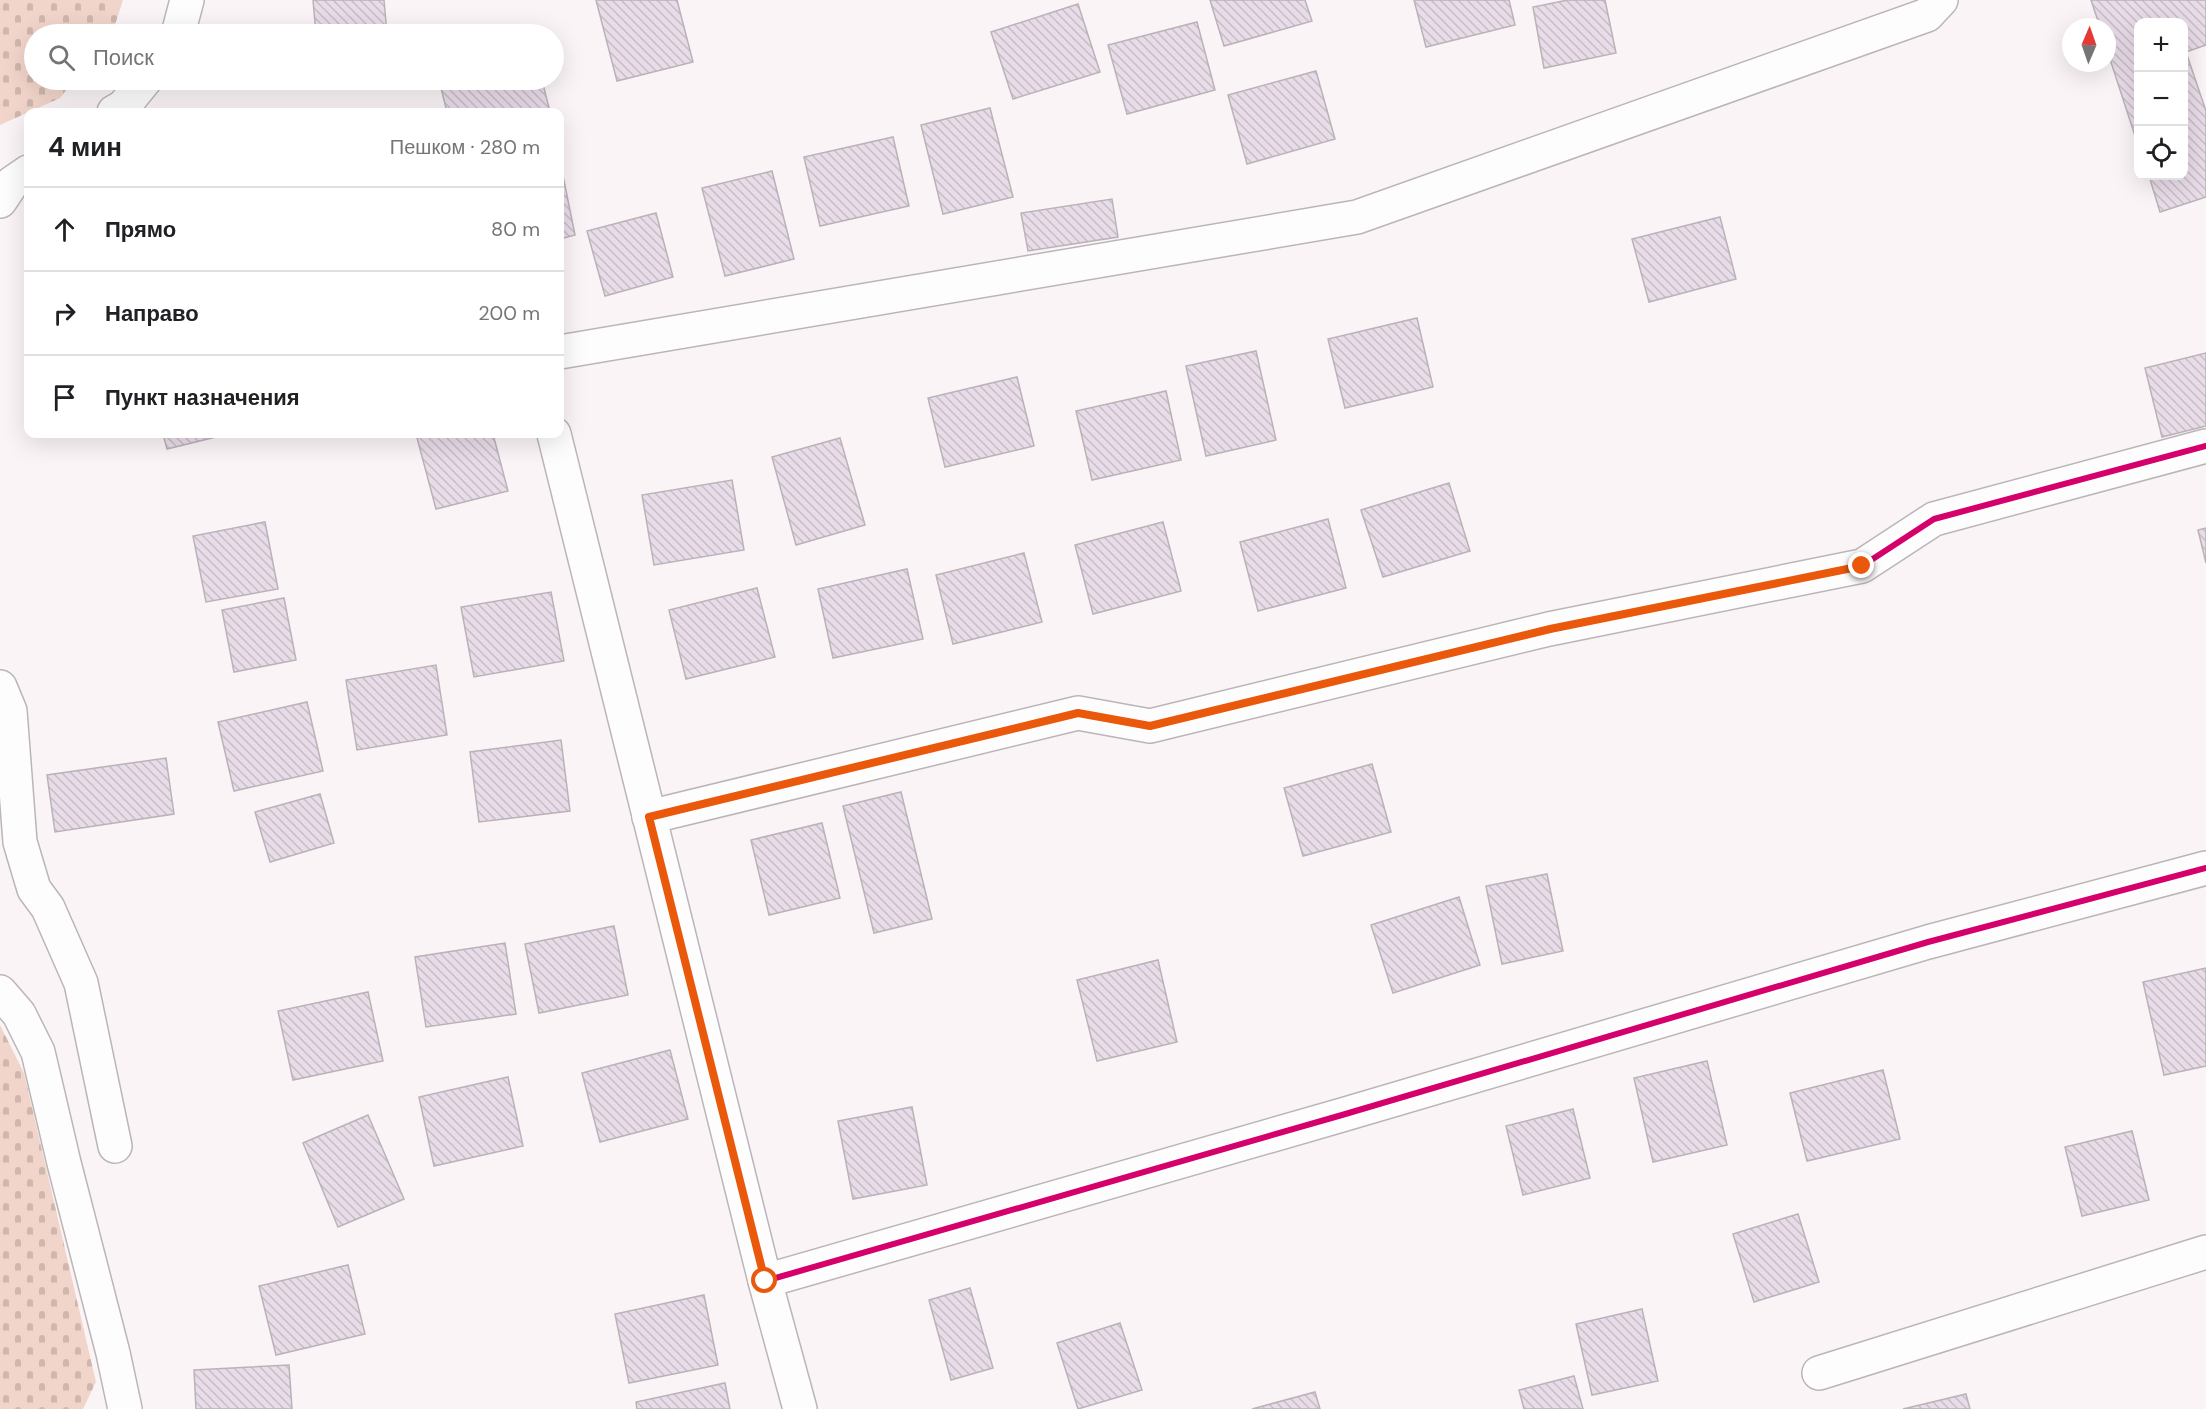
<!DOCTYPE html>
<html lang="ru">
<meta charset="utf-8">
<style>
body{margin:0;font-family:"DM Sans",sans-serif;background:#f2f2f2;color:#202124}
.controls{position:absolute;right:18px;top:18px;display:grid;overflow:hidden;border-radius:12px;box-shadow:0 6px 24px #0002}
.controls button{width:54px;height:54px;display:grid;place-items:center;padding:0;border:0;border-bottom:2px solid #e0e0e0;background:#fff;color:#202124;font:30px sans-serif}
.compass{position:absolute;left:2062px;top:18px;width:54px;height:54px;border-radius:50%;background:#fff;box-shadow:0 6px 24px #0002;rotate:2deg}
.stop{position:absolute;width:18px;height:18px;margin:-14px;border:4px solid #ea580c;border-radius:50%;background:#fff}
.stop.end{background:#ea580c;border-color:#fff;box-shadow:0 2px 6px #0008}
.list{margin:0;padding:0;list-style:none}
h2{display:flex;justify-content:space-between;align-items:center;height:78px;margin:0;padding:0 24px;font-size:26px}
h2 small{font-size:20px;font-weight:400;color:#757577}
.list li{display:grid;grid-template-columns:39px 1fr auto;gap:18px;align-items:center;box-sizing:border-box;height:84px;padding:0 24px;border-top:2px solid #e0e0e0}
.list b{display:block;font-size:22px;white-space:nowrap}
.list em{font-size:20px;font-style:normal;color:#757577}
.icon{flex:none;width:33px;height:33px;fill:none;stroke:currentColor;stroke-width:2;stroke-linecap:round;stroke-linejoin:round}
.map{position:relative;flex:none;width:2206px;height:1409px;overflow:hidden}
.search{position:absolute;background:#fff;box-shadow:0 6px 24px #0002;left:24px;top:24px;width:540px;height:66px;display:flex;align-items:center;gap:15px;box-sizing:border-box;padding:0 21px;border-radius:33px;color:#757577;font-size:22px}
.panel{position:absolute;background:#fff;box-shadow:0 6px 24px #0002;left:24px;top:108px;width:540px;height:330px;border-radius:12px}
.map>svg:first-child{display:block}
.cemetery{fill:url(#cemetery-stones)}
.building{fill:url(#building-back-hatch);stroke:#b9b3b8;stroke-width:1.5}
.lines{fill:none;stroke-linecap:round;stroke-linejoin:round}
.minor-casing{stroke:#bcb5b8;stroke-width:36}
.minor{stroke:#fefdfe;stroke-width:33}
.cycleway-casing{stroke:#fff;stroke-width:10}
.cycleway{stroke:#d6006c;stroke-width:6}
.route{stroke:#ea580c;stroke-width:8}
</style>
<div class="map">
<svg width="2206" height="1409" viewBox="0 0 2206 1409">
<defs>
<pattern id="cemetery-stones" width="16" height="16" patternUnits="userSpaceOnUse" patternTransform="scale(1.5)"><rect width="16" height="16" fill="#f2d5ca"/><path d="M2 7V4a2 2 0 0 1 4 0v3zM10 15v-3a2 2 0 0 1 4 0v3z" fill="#d0b7ae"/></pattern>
<pattern id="building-back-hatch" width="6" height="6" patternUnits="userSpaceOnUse" patternTransform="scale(1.5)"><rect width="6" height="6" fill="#e8dce8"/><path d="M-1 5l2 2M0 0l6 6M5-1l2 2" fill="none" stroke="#c8bdc7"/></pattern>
</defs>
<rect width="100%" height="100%" fill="#faf4f7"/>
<!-- cemetery -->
<g class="cemetery">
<polygon points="0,0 123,0 115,25 107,34 34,34 34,80 74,80 60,98 0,125"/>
<polygon points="0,1025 24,1073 96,1382 83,1409 0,1409"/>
</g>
<!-- building -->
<g class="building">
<polygon points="313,0 384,0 387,34 316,34"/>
<polygon points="596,0 677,0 693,62 617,81"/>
<polygon points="1210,0 1305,0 1312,21 1224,46"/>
<polygon points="1414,0 1509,0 1515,25 1426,47"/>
<polygon points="1568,0 1605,0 1616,53 1544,68 1533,7"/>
<polygon points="2091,0 2206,0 2206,45 2186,52 2206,111 2206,197 2160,212 2149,176 2184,176 2184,22 2138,22 2138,145 2107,50 2107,27 2100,27"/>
<polygon points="1078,4 1100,72 1013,99 991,32"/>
<polygon points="1197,22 1215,90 1127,114 1108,45"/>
<polygon points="1316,71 1335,139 1247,164 1228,95"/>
<polygon points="439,80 542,80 550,112 447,112"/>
<polygon points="990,108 1013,197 943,214 921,125"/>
<polygon points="893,137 909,206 820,226 804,157"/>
<polygon points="560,161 575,235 560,239"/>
<polygon points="772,171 794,259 725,276 702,188"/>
<polygon points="1112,199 1118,237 1028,251 1021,213"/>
<polygon points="656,213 673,277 605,296 587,231"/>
<polygon points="1720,217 1736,279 1649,302 1632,239"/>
<polygon points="1417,318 1433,387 1345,408 1328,339"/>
<polygon points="1256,351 1276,440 1206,456 1186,366"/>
<polygon points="2206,353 2206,426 2162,437 2145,368"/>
<polygon points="1017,377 1034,446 945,467 928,398"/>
<polygon points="1166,391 1181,460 1092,480 1076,411"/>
<polygon points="163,434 228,434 167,449"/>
<polygon points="416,434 493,434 508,491 436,509"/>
<polygon points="840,438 865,525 796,545 772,457"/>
<polygon points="732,480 744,550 654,565 642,495"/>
<polygon points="1449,483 1470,551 1383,577 1361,510"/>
<polygon points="1328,519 1346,588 1258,611 1240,542"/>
<polygon points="265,522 278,589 206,602 193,536"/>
<polygon points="1163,522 1181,591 1093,614 1075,545"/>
<polygon points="2206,528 2206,563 2198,530"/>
<polygon points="1024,553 1042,622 953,644 936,575"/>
<polygon points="907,569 923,639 833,658 818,589"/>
<polygon points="757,588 775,657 686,679 669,610"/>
<polygon points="551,592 564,661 474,677 461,607"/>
<polygon points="284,598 296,660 234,672 222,610"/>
<polygon points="436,665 447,735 357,750 346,680"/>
<polygon points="307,702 323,771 234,791 218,722"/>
<polygon points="561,740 570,811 479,822 470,752"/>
<polygon points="166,758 174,814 55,832 47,775"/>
<polygon points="1372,764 1391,832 1303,856 1284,788"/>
<polygon points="901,792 932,919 874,933 843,806"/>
<polygon points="320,794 334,843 270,862 255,812"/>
<polygon points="822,823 840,898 769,915 751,840"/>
<polygon points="1547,874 1563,951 1502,964 1486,886"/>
<polygon points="1459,897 1480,965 1393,993 1371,925"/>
<polygon points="614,926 628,995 539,1013 525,944"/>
<polygon points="505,943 516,1014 426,1027 415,957"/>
<polygon points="1158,960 1177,1042 1097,1061 1077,980"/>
<polygon points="2206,968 2206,1066 2164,1075 2143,982"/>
<polygon points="368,992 383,1061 293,1080 278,1011"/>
<polygon points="670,1050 688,1119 600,1142 582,1073"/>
<polygon points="1707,1061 1727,1145 1653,1162 1634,1078"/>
<polygon points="1883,1070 1900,1139 1807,1161 1790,1093"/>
<polygon points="508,1077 523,1146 434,1166 419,1097"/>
<polygon points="912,1107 927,1185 853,1199 838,1121"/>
<polygon points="1573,1109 1590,1178 1523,1195 1506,1126"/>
<polygon points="368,1115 404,1199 338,1227 303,1143"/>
<polygon points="2132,1131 2149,1200 2082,1216 2065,1147"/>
<polygon points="1798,1214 1819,1282 1754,1302 1733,1234"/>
<polygon points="348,1265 365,1334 276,1355 259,1286"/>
<polygon points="970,1288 993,1368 951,1380 929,1300"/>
<polygon points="704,1295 718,1365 629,1383 615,1314"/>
<polygon points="1642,1309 1658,1381 1592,1395 1576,1324"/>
<polygon points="1120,1323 1142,1390 1078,1409 1057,1343"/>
<polygon points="289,1365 292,1409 196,1409 194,1370"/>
<polygon points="1574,1376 1583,1409 1524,1409 1519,1390"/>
<polygon points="725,1383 730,1409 637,1409 636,1402"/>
<polygon points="1315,1392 1320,1409 1252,1409"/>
<polygon points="1966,1394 1970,1409 1903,1409"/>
</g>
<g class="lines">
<!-- minor casing -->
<g class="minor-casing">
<g id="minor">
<polyline points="178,34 187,0"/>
<polyline points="114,112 123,107 145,80"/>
<polyline points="0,201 12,183 28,172"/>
<polyline points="560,352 1357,217 1927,15 1941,0"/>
<polyline points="554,434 765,1281 800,1409"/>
<polyline points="0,687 10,711 20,842 34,889 48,908 81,983 115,1146"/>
<polyline points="649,817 1078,713 1150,726 1549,629 1862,566 1934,519 2206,446"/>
<polyline points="0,992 19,1014 38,1052 64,1163 113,1353 125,1409"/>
<polyline points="765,1281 1342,1115 1928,942 2206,868"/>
<polyline points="1819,1373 2206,1252"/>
</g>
</g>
<!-- minor -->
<use href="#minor" class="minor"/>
<!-- cycleway casing -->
<g class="cycleway-casing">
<g id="cycleway">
<polyline points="649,817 1078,713 1150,726 1549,629 1862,566 1934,519 2206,446"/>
<polyline points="765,1281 1342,1115 1928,942 2206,868"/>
</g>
</g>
<!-- cycleway -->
<use href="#cycleway" class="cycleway"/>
</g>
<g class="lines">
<!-- route -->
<polyline class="route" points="765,1281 649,817 1078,713 1150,726 1550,629 1862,566"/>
</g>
</svg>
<div class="controls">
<button>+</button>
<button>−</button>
<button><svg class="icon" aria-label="locate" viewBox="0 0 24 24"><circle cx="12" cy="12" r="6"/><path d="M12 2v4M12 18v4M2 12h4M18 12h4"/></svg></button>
</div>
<svg class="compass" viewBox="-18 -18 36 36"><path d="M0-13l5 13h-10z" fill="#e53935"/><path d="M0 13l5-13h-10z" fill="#757577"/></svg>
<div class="stop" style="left:765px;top:1281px"></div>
<div class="stop end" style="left:1862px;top:566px"></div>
<div class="search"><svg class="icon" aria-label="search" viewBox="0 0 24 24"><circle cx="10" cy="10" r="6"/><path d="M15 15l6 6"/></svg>Поиск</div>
<section class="panel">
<h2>4 мин<small>Пешком · 280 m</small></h2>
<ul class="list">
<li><svg class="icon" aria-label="ahead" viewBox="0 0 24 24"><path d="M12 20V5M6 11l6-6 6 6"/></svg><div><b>Прямо</b></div><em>80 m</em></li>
<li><svg class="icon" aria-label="right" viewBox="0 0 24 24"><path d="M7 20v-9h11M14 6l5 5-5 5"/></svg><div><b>Направо</b></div><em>200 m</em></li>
<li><svg class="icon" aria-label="arrive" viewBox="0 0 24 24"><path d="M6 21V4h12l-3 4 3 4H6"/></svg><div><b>Пункт назначения</b></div></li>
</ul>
</section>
</div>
